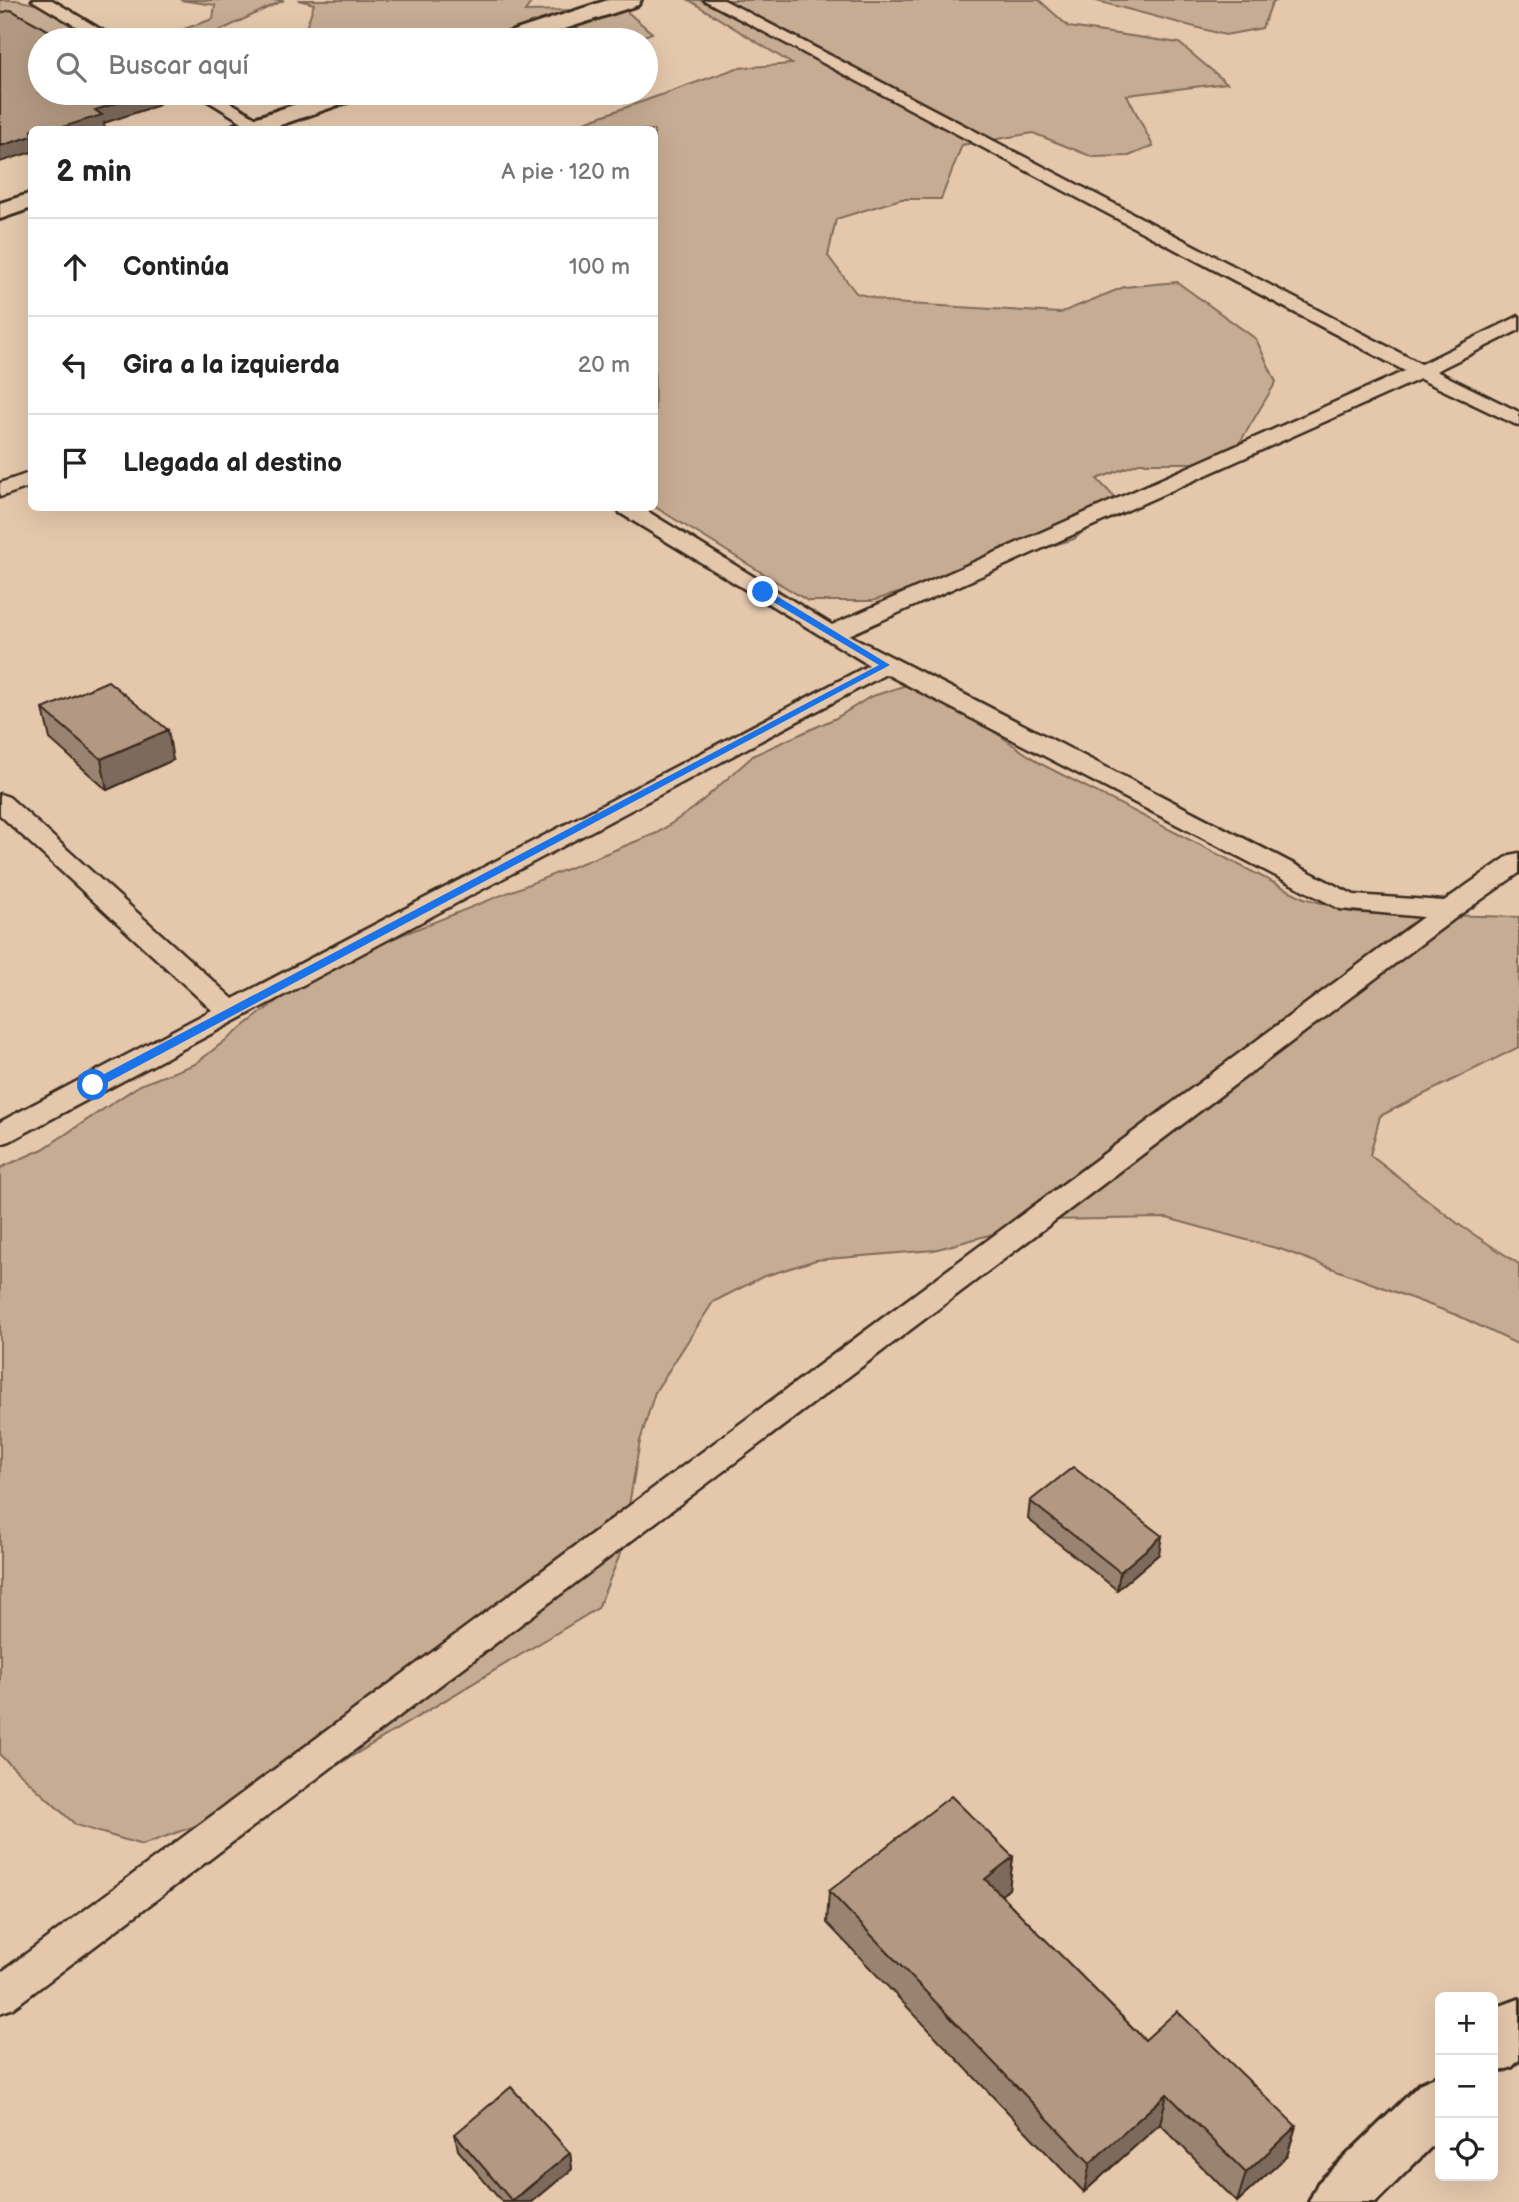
<!DOCTYPE html>
<html lang="es">
<meta charset="utf-8">
<style>
body{margin:0;font-family:"Balsamiq Sans",sans-serif;background:#f6f6f6;color:#222}
.controls{position:absolute;right:21px;bottom:21px;display:grid;overflow:hidden;border-radius:10px;box-shadow:0 7px 28px #0002}
.controls button{width:63px;height:63px;display:grid;place-items:center;padding:0;border:0;border-bottom:2px solid #e0e0e0;background:#fff;color:#222;font:35px sans-serif}
.stop{position:absolute;width:21px;height:21px;margin:-16px;border:5px solid #1a73e8;border-radius:50%;background:#fff}
.stop.end{background:#1a73e8;border-color:#fff;box-shadow:0 2px 7px #0008}
.list{margin:0;padding:0;list-style:none}
h2{display:flex;justify-content:space-between;align-items:center;height:91px;margin:0;padding:0 28px;font-size:30px}
h2 small{font-size:23px;font-weight:400;color:#767676}
.list li{display:grid;grid-template-columns:46px 1fr auto;gap:21px;align-items:center;box-sizing:border-box;height:98px;padding:0 28px;border-top:2px solid #e0e0e0}
.list b{display:block;font-size:26px;white-space:nowrap}
.list em{font-size:23px;font-style:normal;color:#767676}
.icon{flex:none;width:38px;height:38px;fill:none;stroke:currentColor;stroke-width:2;stroke-linecap:round;stroke-linejoin:round}
.map{position:relative;flex:none;width:1519px;height:2202px;overflow:hidden}
.search{position:absolute;background:#fff;box-shadow:0 7px 28px #0002;left:28px;top:28px;width:630px;height:77px;display:flex;align-items:center;gap:18px;box-sizing:border-box;padding:0 24px;border-radius:38px;color:#767676;font-size:26px}
.panel{position:absolute;background:#fff;box-shadow:0 7px 28px #0002;left:28px;top:126px;width:630px;height:385px;border-radius:10px}
.map>svg:first-child{display:block}
.green{fill:#c6ac92;stroke:#806b58;stroke-width:2}
.lines{fill:none;stroke-linecap:round;stroke-linejoin:round}
.service-casing{stroke:#3b2a1e;stroke-width:5}
.minor-casing{stroke:#3b2a1e;stroke-width:6}
.service{fill:#e5c8ac;fill-rule:evenodd}
.minor{fill:#e5c8ac;fill-rule:evenodd}
.wall{fill:#9a8471;stroke:#3b2a1e;stroke-width:2}
.shaded-wall{fill:#7d6b5c;stroke:#3b2a1e;stroke-width:2}
.building{fill:#b39983;stroke:#3b2a1e;stroke-width:2}
.route{fill:#1a73e8}
</style>
<div class="map">
<svg width="1519" height="2202" viewBox="0 0 1519 2202">
<rect width="100%" height="100%" fill="#e5c8ac"/>
<filter id="ink" filterUnits="userSpaceOnUse"><feTurbulence type="fractalNoise" baseFrequency=".0143" numOctaves="2"/><feDisplacementMap in="SourceGraphic" scale="14" xChannelSelector="R" yChannelSelector="G"/><feConvolveMatrix kernelMatrix="1 2 1 2 8 2 1 2 1" color-interpolation-filters="sRGB"/></filter>
<g filter="url(#ink)">
<!-- green -->
<g class="green">
<polygon points="0,0 16,0 71,12 83,40 52,40 0,22"/>
<polygon points="180,0 284,0 215,33 214,40 152,40 213,19 215,5"/>
<polygon points="298,0 533,0 525,11 624,9 652,33 634,40 302,40 314,4"/>
<polygon points="689,0 1039,0 1069,27 1179,43 1227,83 1127,95 1153,146 1129,156 1093,157 1033,133 962,145 941,199 901,199 836,219 828,256 856,293 892,303 1060,313 1124,287 1177,282 1256,339 1276,382 1239,444 1220,463 1139,463 1097,479 1118,501 1074,539 872,601 808,601 655,507 654,130 562,130 737,68 792,64"/>
<polygon points="1093,0 1278,0 1272,3 1262,28 1225,35"/>
<polygon points="912,683 970,715 1041,764 1304,898 1356,913 1519,917 1519,1047 1380,1116 1370,1155 1461,1226 1519,1264 1519,1345 1459,1316 1283,1250 1167,1218 1045,1220 934,1250 816,1260 762,1277 713,1302 655,1392 640,1441 621,1552 598,1608 296,1790 142,1845 76,1825 0,1755 0,1168 43,1149 140,1085 195,1064 319,968 657,833 694,808 754,755 836,718 870,697"/>
</g>
<g class="lines">
<!-- service casing -->
<g class="service-casing">
<g id="service">
<polygon points="32,0 52,0 118,40 99,40"/>
<polygon points="704,0 724,0 1421,364 1519,316 1519,330 1436,371 1519,412 1519,426 1420,379 849,635 1354,895 1444,901 1510,855 1519,853 1519,873 1458,916 13,2008 0,2013 0,1973 1423,917 1340,909 886,674 10,1141 0,1144 0,1122 212,1010 0,815 0,794 9,797 233,999 869,665 620,513 618,508 642,508 832,625 1405,371"/>
<polygon points="195,93 215,93 267,124 258,129 252,128"/>
<polygon points="32,472 32,486 0,497 0,483"/>
</g>
</g>
<!-- minor casing -->
<g class="minor-casing">
<g id="minor">
<polygon points="608,0 641,0 638,5 531,40 498,40 501,35"/>
<polygon points="329,93 363,93 359,98 266,130 229,130 233,125"/>
<polygon points="32,193 32,208 0,219 0,203"/>
<polygon points="1519,1999 1519,2060 1512,2067 1493,2074 1493,2014 1500,2006"/>
<polygon points="1440,2075 1440,2138 1376,2202 1309,2202 1318,2183 1421,2083"/>
</g>
</g>
<!-- service -->
<use href="#service" class="service"/>
<!-- minor -->
<use href="#minor" class="minor"/>
</g>
<!-- wall -->
<g class="wall">
<polygon points="43,709 173,760 107,790 50,739"/>
<polygon points="1030,1501 1159,1554 1117,1590 1028,1519"/>
<polygon points="1013,1857 1009,1889 1001,1895 1145,2040 1296,2126 1287,2156 1237,2202 1160,2124 1084,2192 827,1923 829,1891"/>
<polygon points="455,2134 570,2153 572,2169 532,2202 502,2202 458,2150"/>
</g>
<!-- shaded-wall -->
<g class="shaded-wall">
<polygon points="148,93 157,93 159,105 104,123 105,130 53,130 95,110"/>
<polygon points="32,136 32,152 0,162 0,146"/>
<polygon points="168,730 173,760 107,790 101,759"/>
<polygon points="1162,1536 1159,1554 1117,1590 1120,1572"/>
<polygon points="1013,1857 1009,1889 981,1911 985,1879"/>
<polygon points="1167,2094 1160,2124 1084,2192 1090,2163"/>
<polygon points="1296,2126 1287,2156 1237,2202 1246,2173"/>
<polygon points="570,2153 572,2169 532,2202 512,2202"/>
</g>
<!-- building -->
<g class="building">
<polygon points="11,10 66,40 40,40 40,93 148,93 95,110 102,115 53,130 32,130 32,136 0,146 0,13"/>
<polygon points="108,681 168,730 101,759 43,709"/>
<polygon points="1073,1467 1162,1536 1120,1572 1030,1501"/>
<polygon points="951,1796 1013,1857 985,1879 1145,2040 1177,2011 1296,2126 1246,2173 1167,2094 1090,2163 829,1891"/>
<polygon points="511,2087 570,2153 512,2201 455,2134"/>
</g>
</g>
<!-- route -->
<polygon class="route" points="760,590 767,590 890,665 97,1088 89,1088 89,1082 879,665 760,594"/>
</svg>
<div class="controls">
<button>+</button>
<button>−</button>
<button><svg class="icon" aria-label="locate" viewBox="0 0 24 24"><circle cx="12" cy="12" r="6"/><path d="M12 2v4M12 18v4M2 12h4M18 12h4"/></svg></button>
</div>
<div class="stop" style="left:93px;top:1085px"></div>
<div class="stop end" style="left:763px;top:592px"></div>
<div class="search"><svg class="icon" aria-label="search" viewBox="0 0 24 24"><circle cx="10" cy="10" r="6"/><path d="M15 15l6 6"/></svg>Buscar aquí</div>
<section class="panel">
<h2>2 min<small>A pie · 120 m</small></h2>
<ul class="list">
<li><svg class="icon" aria-label="ahead" viewBox="0 0 24 24"><path d="M12 20V5M6 11l6-6 6 6"/></svg><div><b>Continúa</b></div><em>100 m</em></li>
<li><svg class="icon" aria-label="left" viewBox="0 0 24 24"><path d="M17 20v-9H6M10 6l-5 5 5 5"/></svg><div><b>Gira a la izquierda</b></div><em>20 m</em></li>
<li><svg class="icon" aria-label="arrive" viewBox="0 0 24 24"><path d="M6 21V4h12l-3 4 3 4H6"/></svg><div><b>Llegada al destino</b></div></li>
</ul>
</section>
</div>
